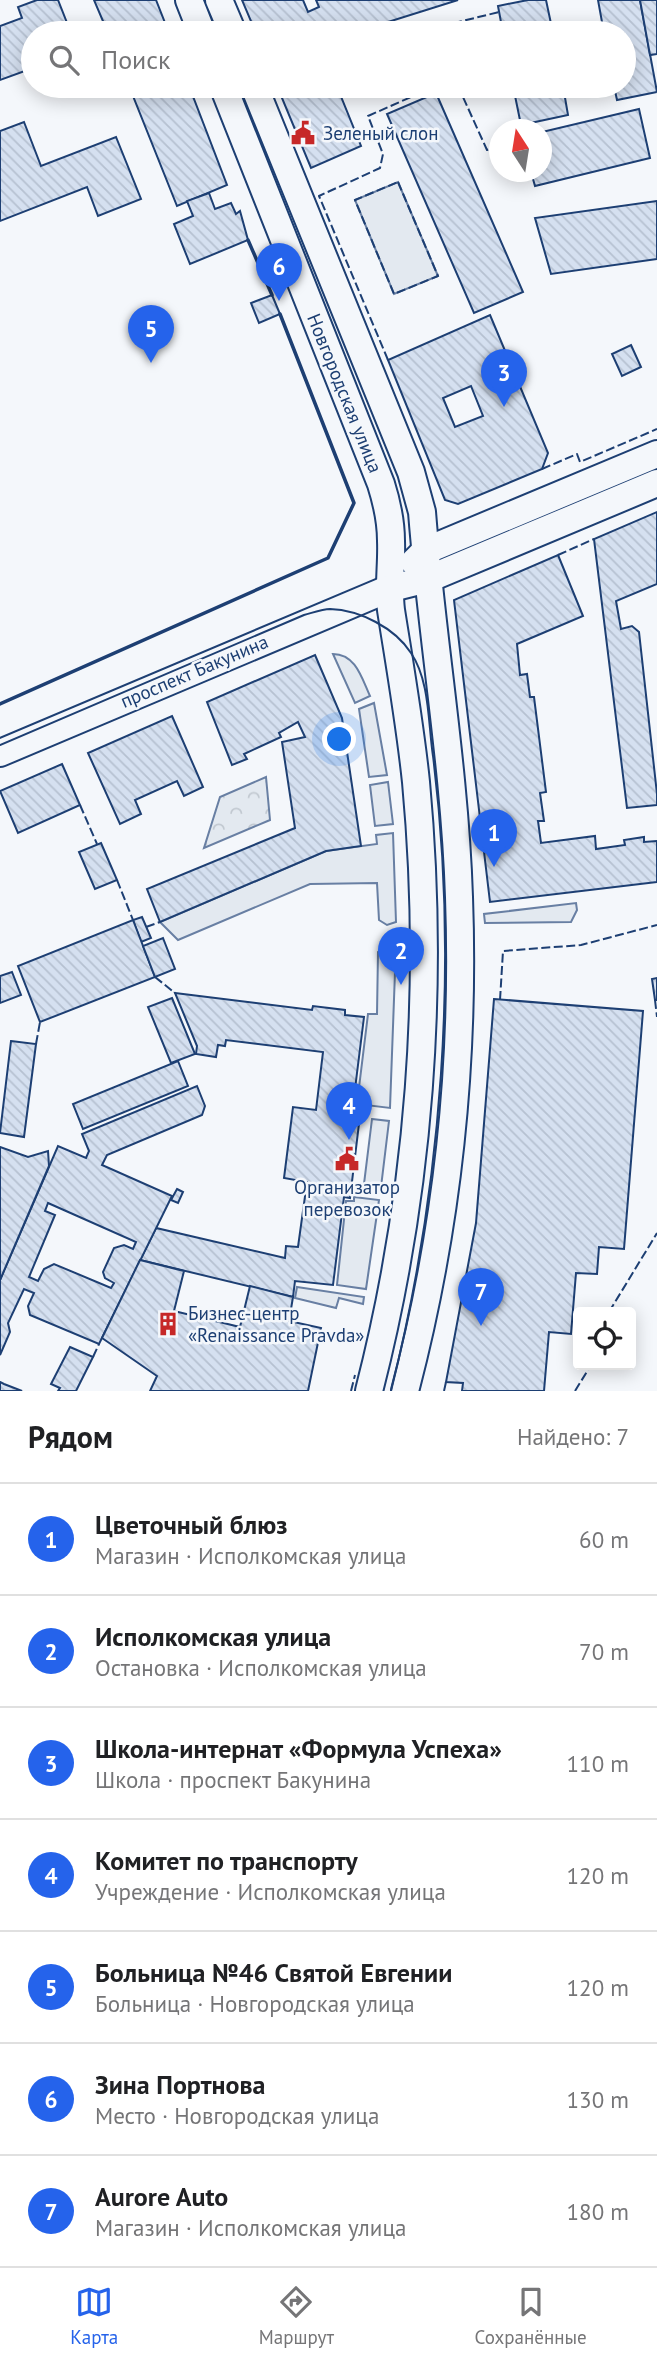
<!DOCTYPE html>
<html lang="ru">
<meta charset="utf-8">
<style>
body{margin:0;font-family:"PT Sans",sans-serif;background:#f2f2f2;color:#202124}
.controls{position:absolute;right:21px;bottom:21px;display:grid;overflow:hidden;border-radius:7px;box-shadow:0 4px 18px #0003}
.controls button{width:63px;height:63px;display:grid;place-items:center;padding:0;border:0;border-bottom:2px solid #e0e0e0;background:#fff;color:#202124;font:35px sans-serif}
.compass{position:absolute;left:489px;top:119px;width:63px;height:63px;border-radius:50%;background:#fff;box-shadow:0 4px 18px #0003;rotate:348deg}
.you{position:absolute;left:340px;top:740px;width:24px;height:24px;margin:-18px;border:5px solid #fff;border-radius:50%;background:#1a73e8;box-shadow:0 0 0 10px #1a73e833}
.badge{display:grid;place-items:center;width:46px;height:46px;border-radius:50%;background:#2563eb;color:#fff;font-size:23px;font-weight:700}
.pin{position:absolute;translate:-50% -58px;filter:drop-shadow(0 2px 4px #0008)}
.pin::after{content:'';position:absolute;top:37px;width:24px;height:21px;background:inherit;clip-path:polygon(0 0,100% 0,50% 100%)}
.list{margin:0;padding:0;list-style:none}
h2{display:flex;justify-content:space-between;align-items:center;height:91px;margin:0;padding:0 28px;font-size:30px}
h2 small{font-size:23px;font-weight:400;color:#757577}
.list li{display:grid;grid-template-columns:46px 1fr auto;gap:21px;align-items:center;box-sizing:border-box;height:112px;padding:0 28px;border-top:2px solid #e0e0e0}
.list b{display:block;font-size:26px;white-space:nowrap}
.list p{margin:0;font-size:23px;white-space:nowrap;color:#757577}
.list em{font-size:23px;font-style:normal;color:#757577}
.icon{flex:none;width:38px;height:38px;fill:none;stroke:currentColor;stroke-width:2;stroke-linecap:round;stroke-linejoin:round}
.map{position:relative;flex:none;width:657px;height:1391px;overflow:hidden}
.search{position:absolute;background:#fff;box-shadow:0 4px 18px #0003;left:21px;right:21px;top:21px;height:77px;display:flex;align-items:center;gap:18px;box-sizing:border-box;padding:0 24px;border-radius:38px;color:#757577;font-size:26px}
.sheet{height:875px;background:#fff}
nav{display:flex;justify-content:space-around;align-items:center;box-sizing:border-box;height:98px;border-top:2px solid #e0e0e0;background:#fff;font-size:19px;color:#757577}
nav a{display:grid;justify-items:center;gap:4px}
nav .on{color:#2563eb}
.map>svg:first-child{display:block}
.grass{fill:#e3e9f0;stroke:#687fa3;stroke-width:2}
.forest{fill:url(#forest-crowns);stroke:#687fa3;stroke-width:2}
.building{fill:url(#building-back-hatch);stroke:#1d3f73;stroke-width:2;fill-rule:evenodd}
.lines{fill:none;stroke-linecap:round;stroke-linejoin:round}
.tertiary-casing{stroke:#1d3f73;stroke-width:30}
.tertiary{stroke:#f4f7fb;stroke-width:26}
.tram{stroke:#1d3f73;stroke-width:2}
.fence{stroke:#1d3f73;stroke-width:2;stroke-dasharray:9 3.5;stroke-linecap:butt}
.wall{stroke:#1d3f73;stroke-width:3.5}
.labels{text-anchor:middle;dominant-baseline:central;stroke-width:5;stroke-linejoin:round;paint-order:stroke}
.poi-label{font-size:19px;fill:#1d3f73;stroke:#f4f7fb;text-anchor:start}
.street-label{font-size:19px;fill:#1d3f73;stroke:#f4f7fb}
</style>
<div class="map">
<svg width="657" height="1391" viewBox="0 0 657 1391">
<defs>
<pattern id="forest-crowns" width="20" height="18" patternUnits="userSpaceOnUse" patternTransform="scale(1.75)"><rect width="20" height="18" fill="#e3e9f0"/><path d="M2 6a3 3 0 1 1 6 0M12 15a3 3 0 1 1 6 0" fill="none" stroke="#c2c9d1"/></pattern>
<pattern id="building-back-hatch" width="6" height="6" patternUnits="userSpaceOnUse" patternTransform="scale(1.75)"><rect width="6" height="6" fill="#d5e0f0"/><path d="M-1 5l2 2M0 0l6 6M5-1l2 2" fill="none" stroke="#b6c1d1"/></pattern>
</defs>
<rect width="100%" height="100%" fill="#f4f7fb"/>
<!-- grass -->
<g class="grass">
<polygon points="398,182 438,276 394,294 355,200"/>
<path d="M333,654C356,654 362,679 370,696L355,703Z"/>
<polygon points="374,703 387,775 369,777 359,709"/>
<polygon points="388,782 393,824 375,826 370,785"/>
<polygon points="393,833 396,922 387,925 379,920 377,883 310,884 178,940 160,922 326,851 377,844 376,835"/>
<polygon points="576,903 577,910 571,922 485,923 484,914"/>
<polygon points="389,943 396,945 390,1108 357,1104 368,1014 377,1014 378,952"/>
<polygon points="372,1119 389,1121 381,1187 364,1184"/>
<polygon points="354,1197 379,1200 366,1289 337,1285 346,1201 354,1201"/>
<polygon points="297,1287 364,1297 363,1304 339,1298 336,1308 295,1298"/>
</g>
<!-- forest -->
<polygon class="forest" points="266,777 270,820 204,848 220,797"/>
<!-- building -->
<g class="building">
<polygon points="37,0 58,0 71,33 33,33 33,68 0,80 0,26 22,18 18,7"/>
<polygon points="94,0 156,0 169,33 108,33"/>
<polygon points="242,0 303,0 308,12 319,7 316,0 458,0 353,33 330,33 328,27 318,33 256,33"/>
<polygon points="528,0 546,0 553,33 503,33 498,6"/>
<polygon points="598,0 640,0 657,92 617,100 614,86 624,86 624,33 604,33"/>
<polygon points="640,0 657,0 657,54 650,55"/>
<polygon points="129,86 189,86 227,185 177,206"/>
<polygon points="277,86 343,86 344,90 340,94 361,146 311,168"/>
<polygon points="513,86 563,86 568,115 521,125"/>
<polygon points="436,93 523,292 474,313 387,114"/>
<polygon points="639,109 650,158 535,186 531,172 542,172 542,132"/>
<polygon points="24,122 41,166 116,137 141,199 98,216 87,187 0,221 0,131"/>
<polygon points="209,193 215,209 231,203 236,214 240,211 248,240 190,264 174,224 193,216 187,201"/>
<polygon points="657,201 657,259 551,274 535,218"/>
<polygon points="272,295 280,314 259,323 251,303"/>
<path d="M490,315L548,453L542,469L458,504L445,500L388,360ZM471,386L483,416L455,427L443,398Z"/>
<polygon points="631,345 641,367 622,376 612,354"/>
<polygon points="657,512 657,584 616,601 621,629 632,626 639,632 657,794 657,805 627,808 594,539"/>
<polygon points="558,555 583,616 517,644 520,675 527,674 530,697 534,697 546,792 540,793 544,821 538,821 541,843 595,836 596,849 625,845 624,840 644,837 644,842 657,841 657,882 490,902 454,600"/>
<polygon points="315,655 342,718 361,846 326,851 160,922 147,889 295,828 282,742 305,737 298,722 279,733 281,737 244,754 247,759 232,765 207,702"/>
<polygon points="172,716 203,787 184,796 177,781 135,800 141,814 120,824 88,753"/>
<polygon points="62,764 80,805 18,833 0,791"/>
<polygon points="101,843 117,880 95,889 79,852"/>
<polygon points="142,917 151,938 141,942 133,920"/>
<polygon points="133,920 155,977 40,1022 18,966"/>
<polygon points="163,938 175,969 155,977 143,946"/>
<polygon points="12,972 21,995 0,1003 0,976"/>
<polygon points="657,978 657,1000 655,1000 652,979"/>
<polygon points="175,993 312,1010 313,1006 345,1010 345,1015 364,1017 353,1105 361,1107 350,1198 344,1197 333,1285 295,1281 293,1297 140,1260 156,1228 285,1258 286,1246 298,1247 307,1182 284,1178 293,1107 316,1110 323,1052 226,1040 225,1046 218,1045 216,1057 196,1054 197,1046"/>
<polygon points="172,998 195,1054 171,1063 148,1007"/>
<polygon points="494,999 643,1011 624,1249 599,1247 597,1274 576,1273 571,1334 549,1332 544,1391 462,1391 463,1383 446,1382 476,1223"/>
<polygon points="11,1041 36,1044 24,1137 0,1133"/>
<polygon points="178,1061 188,1086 83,1129 73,1104"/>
<path d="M197,1086L205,1106L202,1115L107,1155L102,1165L172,1196L99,1344L30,1315L28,1306L34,1293L24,1289L8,1323L10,1332L0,1355V1280L58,1146L86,1158L89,1151L82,1134ZM48,1203L136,1242L133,1249L124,1245L114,1248L103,1272L105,1278L114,1283L111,1288L54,1264L44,1269L38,1281L29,1277L55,1215L45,1211Z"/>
<polygon points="0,1147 28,1157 48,1151 49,1166 0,1280"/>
<polygon points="177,1189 183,1192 178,1203 171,1200"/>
<polygon points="140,1260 184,1271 174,1311 240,1327 250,1286 293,1297 289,1321 321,1328 308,1391 150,1391 157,1376 102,1338"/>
<polygon points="70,1347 93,1357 76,1391 58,1391 60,1388 51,1384"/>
<polygon points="0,1382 4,1384 22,1391 0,1391"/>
</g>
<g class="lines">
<!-- tertiary casing -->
<g class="tertiary-casing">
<g id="tertiary">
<polyline points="189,0 202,33"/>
<polyline points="219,0 233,33"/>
<path d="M223,86L381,484C387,503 391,522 391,541C392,565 388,586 391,610C400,667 410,724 416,782C435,986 420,1193 369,1391"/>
<path d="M254,86L411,472L422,512C432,641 455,769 459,897C465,1063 447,1231 405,1391"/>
<polyline points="414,562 425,551 657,454"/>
<polyline points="0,753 388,589 428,579 657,483"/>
</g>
</g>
<!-- tertiary -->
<use href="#tertiary" class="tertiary"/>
<!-- tram -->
<path class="tram" d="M0,745L304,615C312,613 322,609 330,609C360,610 395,628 411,653C430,681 428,723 433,756C459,964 442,1188 391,1391"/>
<!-- fence -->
<g class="fence">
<polyline points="436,33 434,28 499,12"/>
<polyline points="458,86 487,150 500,147"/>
<polygon points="398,182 438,276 394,294 355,200"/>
<polyline points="388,360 319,196 380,168 383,154 368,116 436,86"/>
<polyline points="542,469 577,454 580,462 657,429"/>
<polyline points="558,555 594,539"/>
<polyline points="80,805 97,844"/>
<polyline points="117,880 133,920"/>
<polyline points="146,927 160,922"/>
<polyline points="155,977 175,993"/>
<polyline points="500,1000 503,951 581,945 657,925"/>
<polyline points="655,1000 657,1017"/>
<polyline points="36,1044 40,1022"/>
<polyline points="609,1312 657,1233"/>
<polyline points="93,1357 99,1344"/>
<polyline points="351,1391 355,1375"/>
<polyline points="444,1391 446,1382"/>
<polyline points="575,1391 591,1365"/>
</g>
<!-- wall -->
<g class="wall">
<polyline points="248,240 272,295"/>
<polyline points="0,704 328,558 354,503 280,314"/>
</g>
</g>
<!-- icons -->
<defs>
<g id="civic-bare" transform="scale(1.89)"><path d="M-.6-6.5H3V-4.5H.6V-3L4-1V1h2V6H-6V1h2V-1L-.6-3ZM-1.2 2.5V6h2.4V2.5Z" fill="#c62828" stroke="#f4f7fb" stroke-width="2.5" paint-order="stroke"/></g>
<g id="building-bare" transform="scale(1.89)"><path d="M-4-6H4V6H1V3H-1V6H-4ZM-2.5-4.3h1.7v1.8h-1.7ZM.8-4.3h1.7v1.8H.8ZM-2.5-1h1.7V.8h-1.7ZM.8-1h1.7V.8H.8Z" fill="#c62828" stroke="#f4f7fb" stroke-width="2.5" paint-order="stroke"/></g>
</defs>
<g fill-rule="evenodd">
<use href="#civic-bare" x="303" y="133"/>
<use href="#civic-bare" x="347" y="1159"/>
<use href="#building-bare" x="168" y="1324"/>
</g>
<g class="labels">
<!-- poi labels -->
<g class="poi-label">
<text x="323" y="133">Зеленый слон</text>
<text x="347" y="1187" text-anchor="middle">Организатор<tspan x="347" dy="22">перевозок</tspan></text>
<text x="188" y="1313">Бизнес-центр<tspan x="188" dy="22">«Renaissance Pravda»</tspan></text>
</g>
<!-- street labels -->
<g class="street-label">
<text transform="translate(345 393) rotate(68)">Новгородская улица</text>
<text transform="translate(194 671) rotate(-23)">проспект Бакунина</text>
</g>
</g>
</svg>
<div class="controls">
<button><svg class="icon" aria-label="locate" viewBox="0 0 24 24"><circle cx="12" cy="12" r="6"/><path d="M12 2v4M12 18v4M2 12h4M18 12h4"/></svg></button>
</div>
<svg class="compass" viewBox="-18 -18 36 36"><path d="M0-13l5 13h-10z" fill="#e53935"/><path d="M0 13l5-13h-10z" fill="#757577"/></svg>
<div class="you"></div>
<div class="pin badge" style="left:494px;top:867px">1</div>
<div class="pin badge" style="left:401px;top:985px">2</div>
<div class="pin badge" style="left:504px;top:407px">3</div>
<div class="pin badge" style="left:349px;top:1140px">4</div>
<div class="pin badge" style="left:151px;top:363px">5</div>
<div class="pin badge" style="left:279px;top:301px">6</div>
<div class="pin badge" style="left:481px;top:1326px">7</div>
<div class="search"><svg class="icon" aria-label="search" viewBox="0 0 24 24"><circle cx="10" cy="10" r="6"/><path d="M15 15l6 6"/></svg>Поиск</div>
</div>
<section class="sheet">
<h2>Рядом<small>Найдено: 7</small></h2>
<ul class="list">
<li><span class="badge">1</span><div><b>Цветочный блюз</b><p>Магазин · Исполкомская улица</p></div><em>60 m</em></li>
<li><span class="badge">2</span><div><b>Исполкомская улица</b><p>Остановка · Исполкомская улица</p></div><em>70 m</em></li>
<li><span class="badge">3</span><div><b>Школа-интернат «Формула Успеха»</b><p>Школа · проспект Бакунина</p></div><em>110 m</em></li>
<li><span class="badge">4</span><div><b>Комитет по транспорту</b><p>Учреждение · Исполкомская улица</p></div><em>120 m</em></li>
<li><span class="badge">5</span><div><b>Больница №46 Святой Евгении</b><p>Больница · Новгородская улица</p></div><em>120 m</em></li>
<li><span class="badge">6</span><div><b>Зина Портнова</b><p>Место · Новгородская улица</p></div><em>130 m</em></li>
<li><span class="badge">7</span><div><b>Aurore Auto</b><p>Магазин · Исполкомская улица</p></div><em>180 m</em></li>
</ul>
</section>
<nav>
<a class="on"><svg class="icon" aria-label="map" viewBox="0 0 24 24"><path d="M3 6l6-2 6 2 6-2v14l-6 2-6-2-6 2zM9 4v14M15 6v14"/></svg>Карта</a>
<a><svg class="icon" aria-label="directions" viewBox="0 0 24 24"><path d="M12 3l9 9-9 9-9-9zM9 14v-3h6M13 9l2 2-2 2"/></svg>Маршрут</a>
<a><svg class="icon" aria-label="saved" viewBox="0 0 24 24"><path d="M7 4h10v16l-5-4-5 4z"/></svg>Сохранённые</a>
</nav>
